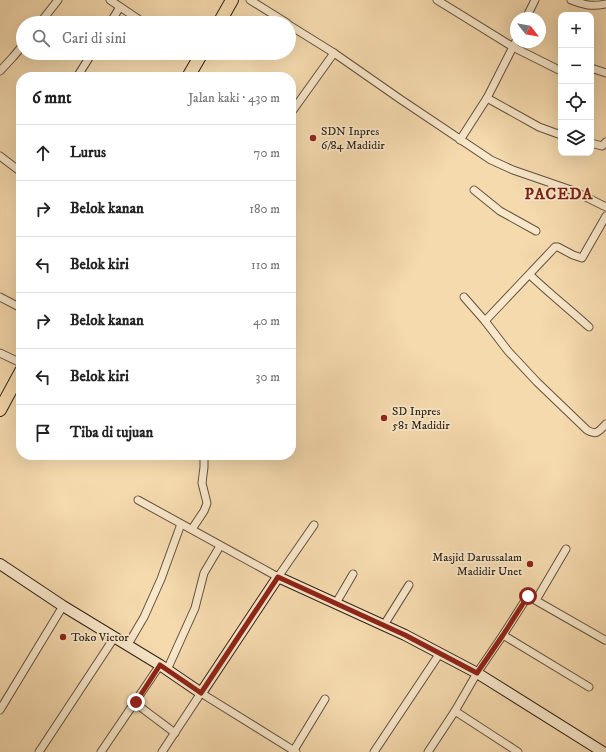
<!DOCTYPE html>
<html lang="id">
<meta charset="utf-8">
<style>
body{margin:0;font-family:"IM FELL DW Pica",serif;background:#f6f6f6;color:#222}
.controls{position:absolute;right:12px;top:12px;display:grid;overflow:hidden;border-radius:8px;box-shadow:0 4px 16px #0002}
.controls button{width:36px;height:36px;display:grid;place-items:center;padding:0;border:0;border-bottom:1px solid #e0e0e0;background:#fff;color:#222;font:20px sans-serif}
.compass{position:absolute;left:510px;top:12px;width:36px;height:36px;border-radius:50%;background:#fff;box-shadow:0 4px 16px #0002;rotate:121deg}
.stop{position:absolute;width:12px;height:12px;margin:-9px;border:3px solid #8f2418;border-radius:50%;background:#fff}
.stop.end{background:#8f2418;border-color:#fff;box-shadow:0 1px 4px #0008}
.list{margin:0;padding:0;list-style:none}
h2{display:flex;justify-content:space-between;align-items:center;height:52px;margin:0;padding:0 16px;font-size:17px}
h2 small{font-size:13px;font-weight:400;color:#767676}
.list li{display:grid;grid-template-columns:26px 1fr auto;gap:12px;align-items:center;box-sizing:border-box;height:56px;padding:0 16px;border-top:1px solid #e0e0e0}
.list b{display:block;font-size:15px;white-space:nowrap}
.list em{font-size:13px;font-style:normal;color:#767676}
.icon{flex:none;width:22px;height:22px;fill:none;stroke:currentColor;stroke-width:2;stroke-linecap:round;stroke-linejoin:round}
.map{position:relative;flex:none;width:606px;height:752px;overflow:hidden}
.search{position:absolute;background:#fff;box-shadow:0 4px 16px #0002;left:16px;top:16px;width:280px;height:44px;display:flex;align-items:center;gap:10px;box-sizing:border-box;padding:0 14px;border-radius:22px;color:#767676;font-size:15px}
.panel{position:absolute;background:#fff;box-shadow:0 4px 16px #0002;left:16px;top:72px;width:280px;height:388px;border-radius:16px}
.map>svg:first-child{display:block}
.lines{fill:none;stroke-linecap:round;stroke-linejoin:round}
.street-casing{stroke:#61513d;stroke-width:9}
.secondary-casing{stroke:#302317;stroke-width:12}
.highway-casing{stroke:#302317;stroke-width:14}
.street{stroke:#f8e7ca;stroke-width:7}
.secondary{stroke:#f8e7ca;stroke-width:10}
.highway{stroke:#f5daae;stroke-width:12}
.route{stroke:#8f2418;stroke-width:5}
.poi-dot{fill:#8f2418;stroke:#f8e7ca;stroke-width:1.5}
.labels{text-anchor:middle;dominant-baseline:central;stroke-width:3.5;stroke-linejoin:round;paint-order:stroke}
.poi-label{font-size:12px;fill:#302317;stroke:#f8e7ca;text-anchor:start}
.district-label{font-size:16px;font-weight:bold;letter-spacing:1px;fill:#7a1f14;stroke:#f8e7ca}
</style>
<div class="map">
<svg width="606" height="752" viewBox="0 0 606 752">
<rect width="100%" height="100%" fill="#f5daae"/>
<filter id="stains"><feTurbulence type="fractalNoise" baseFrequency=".005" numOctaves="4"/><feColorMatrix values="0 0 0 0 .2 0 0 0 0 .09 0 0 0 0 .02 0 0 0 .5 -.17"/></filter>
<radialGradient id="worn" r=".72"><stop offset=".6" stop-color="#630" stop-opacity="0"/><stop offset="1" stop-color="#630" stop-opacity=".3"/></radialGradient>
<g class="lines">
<!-- street casing -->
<g class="street-casing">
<g id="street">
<polyline points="110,0 144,23"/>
<polyline points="250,0 287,23"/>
<polyline points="437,0 513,47 561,71"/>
<path d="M571,0C585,5 591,7 606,4"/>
<polyline points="526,18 535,0"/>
<polyline points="40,23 58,0"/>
<polyline points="110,23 120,7"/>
<polyline points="289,25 334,53 400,99 491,160 513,170 574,191 606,207"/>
<polyline points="591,68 606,73"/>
<polyline points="0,71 13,57 23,45"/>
<polyline points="77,77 92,53"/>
<polyline points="487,98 539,127 561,135"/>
<polyline points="291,113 334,53"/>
<polyline points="460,140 487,98 516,41"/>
<polyline points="591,143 602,146 606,142"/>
<polyline points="0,156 21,172"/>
<polyline points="474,190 500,211 536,231"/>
<path d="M530,275C549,293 569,309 589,327"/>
<polyline points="0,297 21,308"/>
<path d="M464,297L485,321L508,351L537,382L587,430C597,436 599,431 606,424"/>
<polyline points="485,321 555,247 558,247 573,255 582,258 606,216"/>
<polyline points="0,353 21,363"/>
<polyline points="138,500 278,577 314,525"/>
<polyline points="192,529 204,511 206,506 207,503 202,483 204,467 204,455"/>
<polyline points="536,600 566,549"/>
<polyline points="336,603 353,574"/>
<polyline points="384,625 409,585"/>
<polyline points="503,635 589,687"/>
<polyline points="127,646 144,617 161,579 181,524"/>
<polyline points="167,670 195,608 204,573 220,546"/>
<polyline points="135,703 175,733"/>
<polyline points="0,710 63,606"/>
<polyline points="455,711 518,752"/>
<polyline points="294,750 325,699"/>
<polyline points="39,752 114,638"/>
<polyline points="101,752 160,665"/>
<polyline points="162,752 201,693 296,752"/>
<polyline points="374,752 440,653"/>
<polyline points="428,752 455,711 477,673 503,635 528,596 605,640"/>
</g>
</g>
<!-- secondary casing -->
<g class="secondary-casing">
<polyline id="secondary" points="0,564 63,606 160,665 201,693 278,577 405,635 477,673 603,752"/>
</g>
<!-- highway casing -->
<g class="highway-casing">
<g id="highway">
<polyline points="219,23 232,0"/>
<polyline points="188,77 202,53"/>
<polyline points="0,410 21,371"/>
</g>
</g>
<!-- street -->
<use href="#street" class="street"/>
<!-- secondary -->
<use href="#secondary" class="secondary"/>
<!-- highway -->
<use href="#highway" class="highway"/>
</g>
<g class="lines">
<!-- route -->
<polyline class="route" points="136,702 160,665 201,693 278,577 405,635 477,673 503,635 528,596"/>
</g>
<!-- markers -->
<g class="poi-dot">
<circle cx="313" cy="138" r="4"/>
<circle cx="384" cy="418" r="4"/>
<circle cx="530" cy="564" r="4"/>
<circle cx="63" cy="637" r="4"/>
</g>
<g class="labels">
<!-- poi labels -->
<g class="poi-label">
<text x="321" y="131">SDN Inpres<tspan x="321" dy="14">6/84 Madidir</tspan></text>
<text x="392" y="411">SD Inpres<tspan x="392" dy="14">581 Madidir</tspan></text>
<text x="522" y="557" text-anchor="end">Masjid Darussalam<tspan x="522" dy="14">Madidir Unet</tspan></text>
<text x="71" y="637">Toko Victor</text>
</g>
<!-- district labels -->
<g class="district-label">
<text x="559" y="194">PACEDA</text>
</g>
</g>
<rect width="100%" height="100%" filter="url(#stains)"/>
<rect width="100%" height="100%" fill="url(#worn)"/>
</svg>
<div class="controls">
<button>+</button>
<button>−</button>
<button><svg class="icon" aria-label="locate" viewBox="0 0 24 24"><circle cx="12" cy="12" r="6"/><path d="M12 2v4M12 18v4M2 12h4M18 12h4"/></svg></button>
<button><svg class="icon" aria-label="layers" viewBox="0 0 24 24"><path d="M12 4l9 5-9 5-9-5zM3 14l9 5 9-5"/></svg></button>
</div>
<svg class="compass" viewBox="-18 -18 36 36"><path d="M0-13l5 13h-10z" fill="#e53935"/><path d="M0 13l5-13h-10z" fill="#767676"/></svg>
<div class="stop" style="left:528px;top:596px"></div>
<div class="stop end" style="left:136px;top:702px"></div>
<div class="search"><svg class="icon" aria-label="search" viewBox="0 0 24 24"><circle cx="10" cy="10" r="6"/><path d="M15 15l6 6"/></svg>Cari di sini</div>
<section class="panel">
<h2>6 mnt<small>Jalan kaki · 430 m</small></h2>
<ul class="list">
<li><svg class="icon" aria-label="ahead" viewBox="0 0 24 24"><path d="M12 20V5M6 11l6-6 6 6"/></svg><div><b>Lurus</b></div><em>70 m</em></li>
<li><svg class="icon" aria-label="right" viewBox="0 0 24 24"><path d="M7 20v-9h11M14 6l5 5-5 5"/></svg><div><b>Belok kanan</b></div><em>180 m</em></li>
<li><svg class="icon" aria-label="left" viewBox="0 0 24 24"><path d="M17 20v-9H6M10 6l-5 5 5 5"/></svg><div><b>Belok kiri</b></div><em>110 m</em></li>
<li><svg class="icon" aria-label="right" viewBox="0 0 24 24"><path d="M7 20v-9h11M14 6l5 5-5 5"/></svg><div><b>Belok kanan</b></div><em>40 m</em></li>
<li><svg class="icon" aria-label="left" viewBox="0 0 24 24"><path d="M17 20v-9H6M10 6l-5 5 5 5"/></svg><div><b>Belok kiri</b></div><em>30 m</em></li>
<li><svg class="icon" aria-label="arrive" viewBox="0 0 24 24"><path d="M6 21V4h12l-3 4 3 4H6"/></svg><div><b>Tiba di tujuan</b></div></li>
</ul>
</section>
</div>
